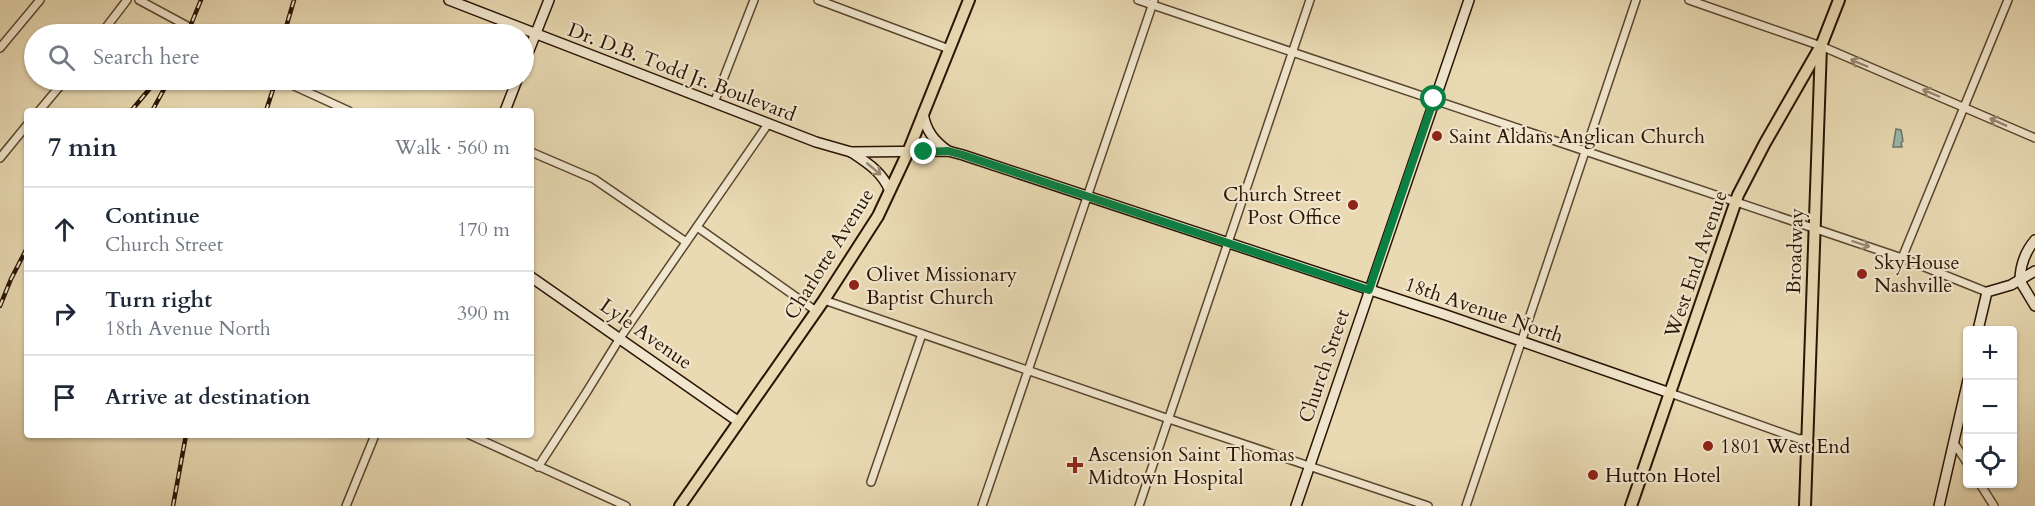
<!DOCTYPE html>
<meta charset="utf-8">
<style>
body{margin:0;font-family:Cardo,serif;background:#f6f6f7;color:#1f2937}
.controls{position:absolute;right:18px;bottom:18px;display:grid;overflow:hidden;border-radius:6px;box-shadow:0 2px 4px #0004}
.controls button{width:54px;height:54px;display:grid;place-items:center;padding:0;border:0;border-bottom:2px solid #e0e1e3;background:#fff;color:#1f2937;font:30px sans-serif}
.stop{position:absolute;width:18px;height:18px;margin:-14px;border:4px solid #0b8043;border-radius:50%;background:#fff}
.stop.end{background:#0b8043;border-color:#fff;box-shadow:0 2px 6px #0008}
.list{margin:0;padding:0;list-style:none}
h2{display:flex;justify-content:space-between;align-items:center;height:78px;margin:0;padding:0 24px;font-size:26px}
h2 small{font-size:20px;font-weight:400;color:#747a83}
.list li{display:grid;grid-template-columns:39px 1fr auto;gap:18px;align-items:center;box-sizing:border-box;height:84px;padding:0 24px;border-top:2px solid #e0e1e3}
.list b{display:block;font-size:22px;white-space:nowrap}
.list p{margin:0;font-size:20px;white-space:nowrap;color:#747a83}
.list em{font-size:20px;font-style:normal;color:#747a83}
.icon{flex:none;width:33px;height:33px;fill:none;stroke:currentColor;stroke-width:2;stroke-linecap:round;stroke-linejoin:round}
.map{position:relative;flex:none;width:2035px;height:506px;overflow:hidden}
.search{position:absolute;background:#fff;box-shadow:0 2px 4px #0004;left:24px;top:24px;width:510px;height:66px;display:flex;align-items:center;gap:15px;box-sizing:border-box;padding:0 21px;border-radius:33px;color:#747a83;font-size:22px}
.panel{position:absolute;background:#fff;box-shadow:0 2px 4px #0004;left:24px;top:108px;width:510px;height:330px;border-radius:6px}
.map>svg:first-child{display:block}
.water{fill:#97baae;stroke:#6b776a;stroke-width:1.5}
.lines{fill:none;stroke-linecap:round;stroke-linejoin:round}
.street-casing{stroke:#59452f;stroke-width:10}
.secondary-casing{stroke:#291303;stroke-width:12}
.primary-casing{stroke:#291303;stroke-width:14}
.street{stroke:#f1e7ce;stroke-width:7}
.secondary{stroke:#f1e7ce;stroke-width:9}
.primary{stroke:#e9dab3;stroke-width:10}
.rail-casing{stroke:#291303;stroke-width:4.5}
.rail{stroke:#f1e7ce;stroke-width:2;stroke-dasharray:7;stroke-linecap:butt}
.oneway{stroke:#978873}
.route{stroke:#0b8043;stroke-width:8}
.poi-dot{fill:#8f2418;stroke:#f1e7ce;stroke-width:2}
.labels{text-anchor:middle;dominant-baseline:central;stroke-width:4.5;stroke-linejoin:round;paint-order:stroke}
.street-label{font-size:20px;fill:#291303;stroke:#f1e7ce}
.poi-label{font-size:20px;fill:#291303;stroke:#f1e7ce;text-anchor:start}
</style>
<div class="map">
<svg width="2035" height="506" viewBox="0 0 2035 506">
<rect width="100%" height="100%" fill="#e9dab3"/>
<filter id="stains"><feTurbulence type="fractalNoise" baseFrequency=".00333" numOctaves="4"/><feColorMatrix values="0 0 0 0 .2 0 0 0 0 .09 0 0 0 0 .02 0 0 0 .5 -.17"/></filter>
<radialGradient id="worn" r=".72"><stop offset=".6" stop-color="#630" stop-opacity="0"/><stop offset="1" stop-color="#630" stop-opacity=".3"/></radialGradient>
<!-- water -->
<polygon class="water" points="1896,129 1901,130 1903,141 1901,143 1902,147 1893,147"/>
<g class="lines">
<!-- street casing -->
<g class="street-casing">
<g id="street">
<polyline points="139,0 202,34"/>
<polyline points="818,0 949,49"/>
<polyline points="1138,0 1902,258 1987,292"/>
<polyline points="1689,0 1821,46 2035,138"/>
<polyline points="101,34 127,0"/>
<polyline points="0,48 40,0"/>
<polyline points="281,80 349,111"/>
<polyline points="714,103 754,0"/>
<polyline points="39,111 65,80"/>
<polyline points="531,152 594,179 686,242"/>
<polyline points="0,158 27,125"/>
<polyline points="697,227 816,311"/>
<polyline points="1902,258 2008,0"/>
<polyline points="824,300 1169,419 1428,506"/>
<polyline points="1670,393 1799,439 1807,438"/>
<polyline points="470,435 626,506"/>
<polyline points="1954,443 1968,464"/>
<polyline points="538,467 586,393 620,338 768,124"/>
<polyline points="871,482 922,334"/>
<polyline points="1980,484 1994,506"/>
<polyline points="346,506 375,435"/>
<polyline points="982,506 1154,0"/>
<polyline points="1139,506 1310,0"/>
<polyline points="1466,506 1636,0"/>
</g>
</g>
<!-- secondary casing -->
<g class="secondary-casing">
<g id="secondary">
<polyline points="449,0 816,142 851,152 948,151 963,155 1446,315 1670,393"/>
<polyline points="524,63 549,0"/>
<polyline points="505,111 517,80"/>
<path d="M923,113C926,131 934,141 948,151"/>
<path d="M851,152C869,164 882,172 890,191"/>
<polyline points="531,277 739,422"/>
<path d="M2020,281C2020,265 2025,252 2035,240"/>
<polyline points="2020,281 2035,306"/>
<polyline points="1978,330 1987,292 2011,285 2035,271"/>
<polyline points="1296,506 1469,0"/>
<polyline points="1939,506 1968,380"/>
</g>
</g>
<!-- primary casing -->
<g class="primary-casing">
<g id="primary">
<polyline points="680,506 824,300 878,216 908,152 969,0"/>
<polyline points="1631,506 1738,195 1765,143 1819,49"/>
<polyline points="1805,506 1821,46 1839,0"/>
</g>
</g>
<!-- street -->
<use href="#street" class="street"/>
<!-- secondary -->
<use href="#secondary" class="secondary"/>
<!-- primary -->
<use href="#primary" class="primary"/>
<!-- rail casing -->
<g class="rail-casing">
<g id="rail">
<polyline points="187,34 201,0"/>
<polyline points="284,34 294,0"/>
<polyline points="131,111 157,80"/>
<polyline points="152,111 169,80"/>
<polyline points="266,111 276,80"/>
<polyline points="0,306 11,279 27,248"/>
<polyline points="173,506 186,435"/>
</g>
</g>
<!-- rail -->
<use href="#rail" class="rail"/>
</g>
<!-- one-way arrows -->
<defs><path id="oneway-shaft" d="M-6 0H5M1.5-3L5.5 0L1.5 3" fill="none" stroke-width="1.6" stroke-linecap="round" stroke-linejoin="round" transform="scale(1.5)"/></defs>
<g class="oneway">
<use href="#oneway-shaft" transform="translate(1859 63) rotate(-157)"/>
<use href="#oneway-shaft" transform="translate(1931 93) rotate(-157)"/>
<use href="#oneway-shaft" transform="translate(1998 122) rotate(-156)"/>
<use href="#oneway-shaft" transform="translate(874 169) rotate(40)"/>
<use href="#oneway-shaft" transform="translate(1861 244) rotate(18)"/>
</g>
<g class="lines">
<!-- route -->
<polyline class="route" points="924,152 948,151 963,155 1369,290 1434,99"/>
</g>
<!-- markers -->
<g class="poi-dot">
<circle cx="1437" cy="136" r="6"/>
<circle cx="1353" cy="205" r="6"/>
<circle cx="1862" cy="274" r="6"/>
<circle cx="854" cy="285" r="6"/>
<circle cx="1708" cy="446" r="6"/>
<path d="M1072 456h6v6h6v6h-6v6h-6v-6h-6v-6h6z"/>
<circle cx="1593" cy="475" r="6"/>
</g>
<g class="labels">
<!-- street labels -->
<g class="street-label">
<text transform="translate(682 72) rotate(21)">Dr. D.B. Todd Jr. Boulevard</text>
<text transform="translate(1795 251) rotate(-88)">Broadway</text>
<text transform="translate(829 254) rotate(-58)">Charlotte Avenue</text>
<text transform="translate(1696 264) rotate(-71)">West End Avenue</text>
<text transform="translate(1484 310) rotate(19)">18th Avenue North</text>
<text transform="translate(646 334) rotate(35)">Lyle Avenue</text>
<text transform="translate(1324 366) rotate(-71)">Church Street</text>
</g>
<!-- poi labels -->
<g class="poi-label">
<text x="1449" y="136">Saint Aldans Anglican Church</text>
<text x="1341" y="194" text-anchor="end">Church Street<tspan x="1341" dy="23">Post Office</tspan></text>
<text x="1874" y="262">SkyHouse<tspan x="1874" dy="23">Nashville</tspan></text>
<text x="866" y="274">Olivet Missionary<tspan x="866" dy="23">Baptist Church</tspan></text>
<text x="1720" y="446">1801 West End</text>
<text x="1088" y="454">Ascension Saint Thomas<tspan x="1088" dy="23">Midtown Hospital</tspan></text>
<text x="1605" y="475">Hutton Hotel</text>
</g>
</g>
<rect width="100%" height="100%" filter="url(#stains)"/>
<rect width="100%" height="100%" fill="url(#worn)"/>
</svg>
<div class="controls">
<button>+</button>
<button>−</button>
<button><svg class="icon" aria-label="locate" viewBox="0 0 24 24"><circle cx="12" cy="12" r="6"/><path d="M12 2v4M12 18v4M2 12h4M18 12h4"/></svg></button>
</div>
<div class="stop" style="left:1434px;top:99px"></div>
<div class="stop end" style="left:924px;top:152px"></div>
<div class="search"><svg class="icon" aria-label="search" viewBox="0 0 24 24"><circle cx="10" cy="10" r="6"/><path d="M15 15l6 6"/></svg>Search here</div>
<section class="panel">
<h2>7 min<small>Walk · 560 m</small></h2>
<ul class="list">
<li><svg class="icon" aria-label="ahead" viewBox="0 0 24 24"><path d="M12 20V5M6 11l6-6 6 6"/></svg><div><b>Continue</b><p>Church Street</p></div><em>170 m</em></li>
<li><svg class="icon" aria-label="right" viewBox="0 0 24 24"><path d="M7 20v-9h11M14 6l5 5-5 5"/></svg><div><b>Turn right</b><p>18th Avenue North</p></div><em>390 m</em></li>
<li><svg class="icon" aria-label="arrive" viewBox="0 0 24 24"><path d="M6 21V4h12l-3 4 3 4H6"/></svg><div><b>Arrive at destination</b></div></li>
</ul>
</section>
</div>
